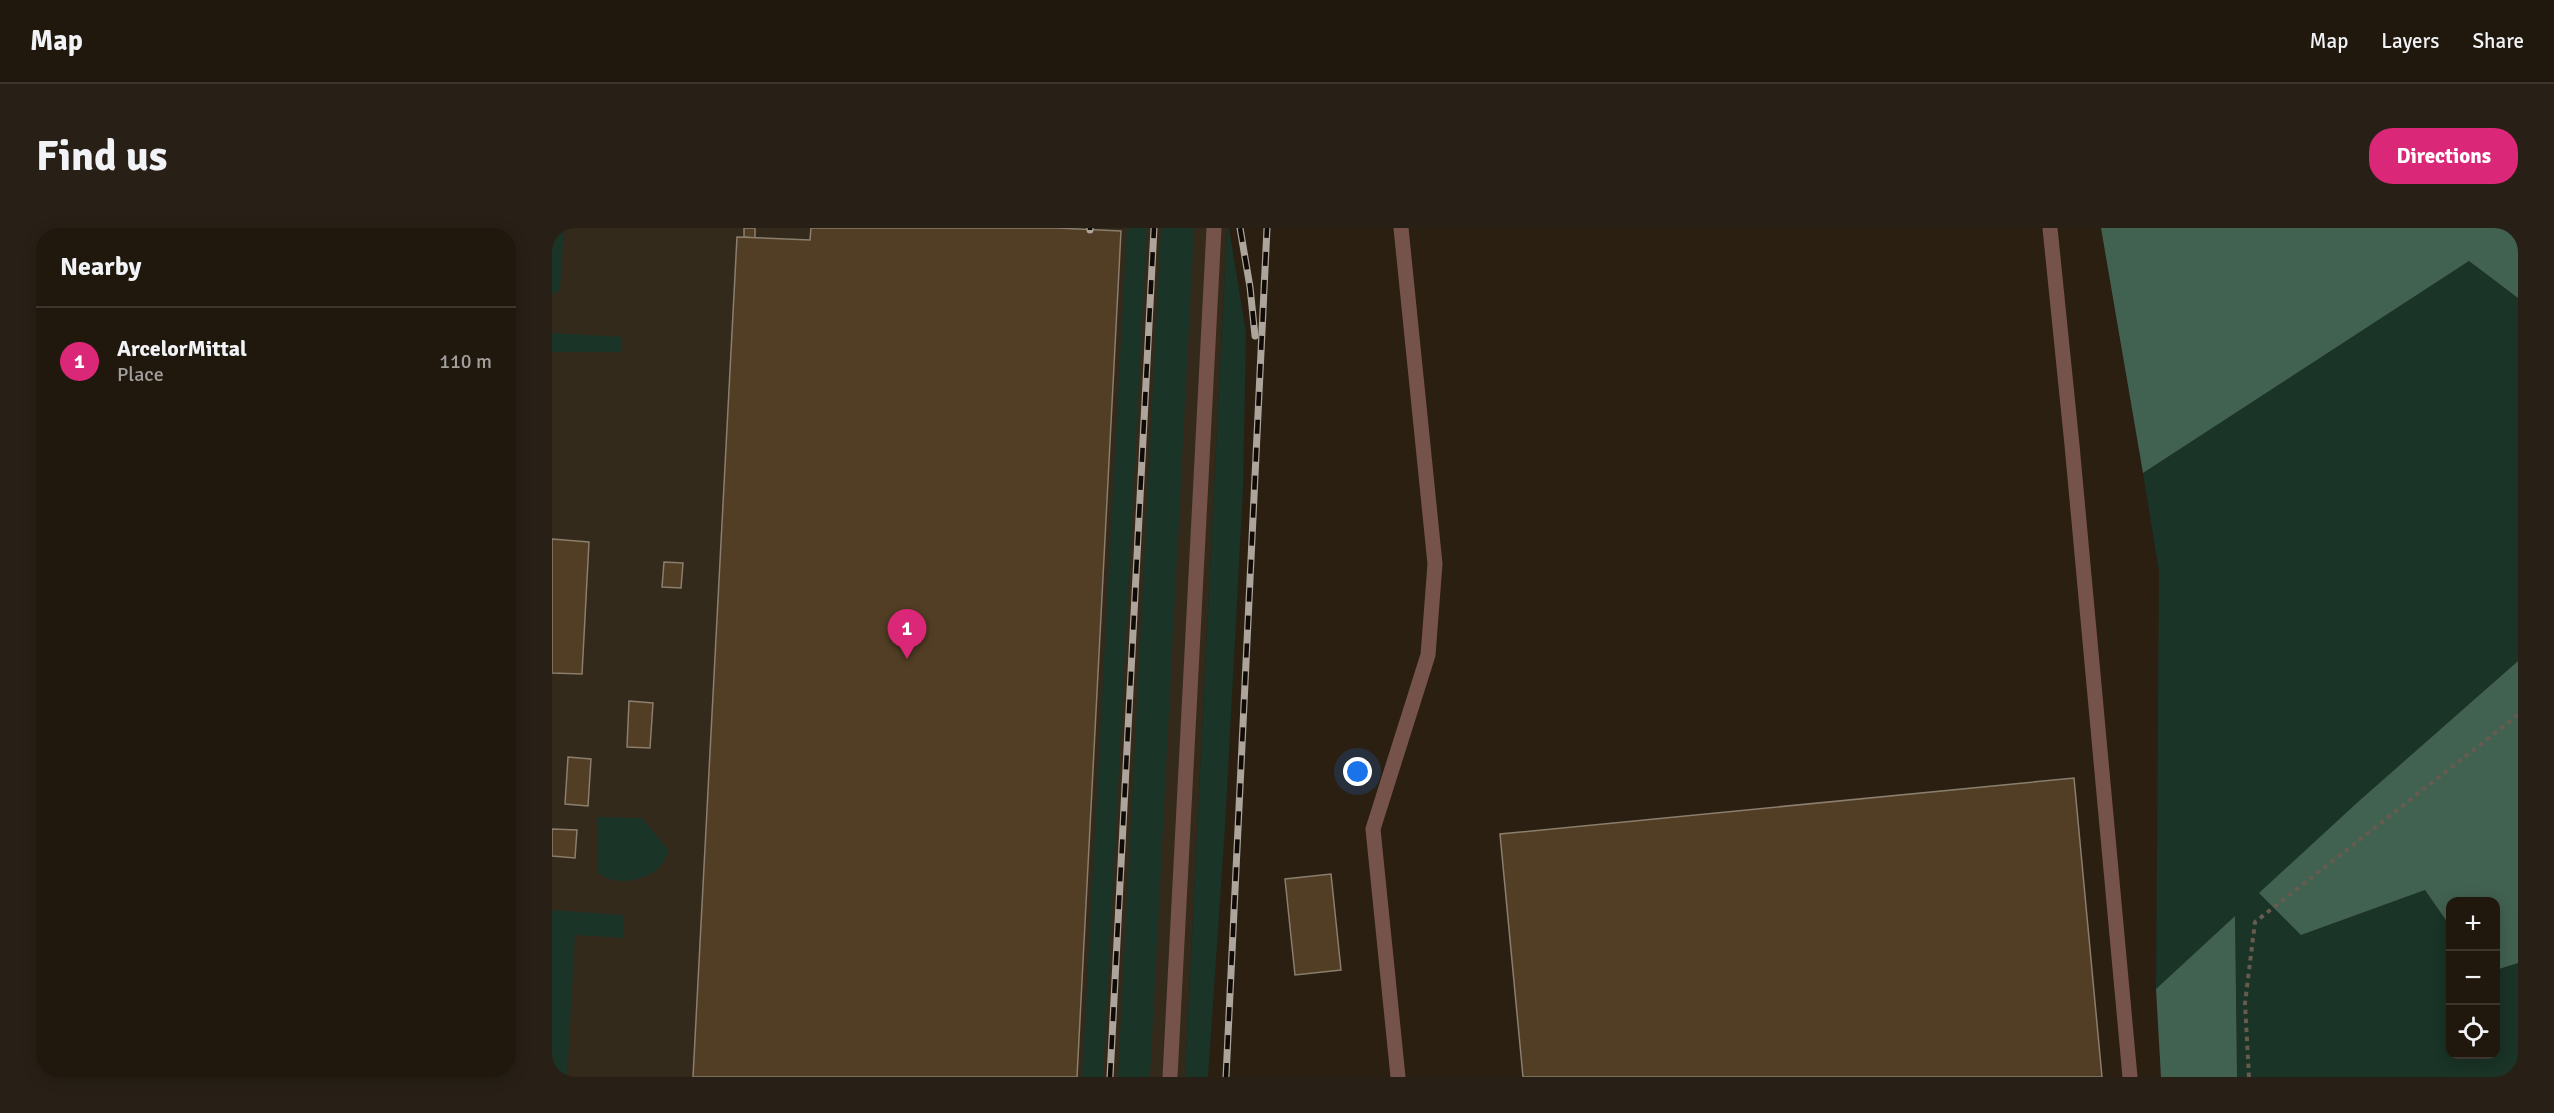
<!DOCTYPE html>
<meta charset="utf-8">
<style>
body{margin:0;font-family:Signika,sans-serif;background:#282016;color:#f1f3f6}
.controls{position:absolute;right:18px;bottom:18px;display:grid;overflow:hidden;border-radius:12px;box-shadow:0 3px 15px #0003}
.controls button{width:54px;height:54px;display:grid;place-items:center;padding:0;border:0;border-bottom:2px solid #3d362e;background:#20170d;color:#f1f3f6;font:30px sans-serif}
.you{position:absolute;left:806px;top:544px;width:21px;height:21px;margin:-15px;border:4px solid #fff;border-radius:50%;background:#1a73e8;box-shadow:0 0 0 9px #1a73e833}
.badge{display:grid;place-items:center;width:39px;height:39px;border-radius:50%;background:#db2777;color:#fff;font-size:20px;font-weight:700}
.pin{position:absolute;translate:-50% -50px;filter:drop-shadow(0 2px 3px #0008)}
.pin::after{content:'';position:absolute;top:32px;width:21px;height:18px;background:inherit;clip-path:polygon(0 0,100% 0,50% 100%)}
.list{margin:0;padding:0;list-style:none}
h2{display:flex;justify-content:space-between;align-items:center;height:78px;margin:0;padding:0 24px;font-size:26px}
h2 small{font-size:20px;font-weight:400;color:#a29f9d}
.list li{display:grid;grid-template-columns:39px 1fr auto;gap:18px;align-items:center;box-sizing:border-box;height:108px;padding:0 24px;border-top:2px solid #3d362e}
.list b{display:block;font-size:22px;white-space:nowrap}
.list p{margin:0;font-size:20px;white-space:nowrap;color:#a29f9d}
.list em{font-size:20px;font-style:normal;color:#a29f9d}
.icon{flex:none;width:33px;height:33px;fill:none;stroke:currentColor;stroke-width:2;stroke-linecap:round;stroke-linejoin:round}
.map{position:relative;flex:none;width:1966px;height:849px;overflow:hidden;border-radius:24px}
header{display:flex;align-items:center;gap:36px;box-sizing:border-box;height:84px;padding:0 30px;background:#20170d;border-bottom:2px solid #3d362e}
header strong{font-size:28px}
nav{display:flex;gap:33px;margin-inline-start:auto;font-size:21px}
.intro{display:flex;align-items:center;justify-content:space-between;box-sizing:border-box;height:144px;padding:0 36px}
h1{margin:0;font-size:42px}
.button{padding:15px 27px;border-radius:24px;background:#db2777;color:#fff;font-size:21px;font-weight:700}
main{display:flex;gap:36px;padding:0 36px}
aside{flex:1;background:#20170d;border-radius:24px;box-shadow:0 3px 15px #0003}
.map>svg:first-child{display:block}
.industrial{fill:#332a1b}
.green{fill:#1a3427}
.forest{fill:#426251}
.building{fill:#513e24;stroke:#8b7e6d;stroke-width:1.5}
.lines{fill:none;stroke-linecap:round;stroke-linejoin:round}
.path{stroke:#655b4f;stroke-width:4;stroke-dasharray:4.5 4.5;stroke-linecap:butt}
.minor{stroke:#75534a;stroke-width:15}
.rail-casing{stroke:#ada59b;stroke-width:7}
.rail{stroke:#0f0a05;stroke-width:4.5;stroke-dasharray:14;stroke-linecap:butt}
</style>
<header>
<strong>Map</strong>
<nav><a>Map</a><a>Layers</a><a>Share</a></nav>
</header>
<div class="intro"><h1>Find us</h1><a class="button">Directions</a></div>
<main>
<aside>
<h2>Nearby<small></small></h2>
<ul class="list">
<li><span class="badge">1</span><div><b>ArcelorMittal</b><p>Place</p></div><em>110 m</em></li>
</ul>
</aside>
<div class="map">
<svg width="1966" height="849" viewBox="0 0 1966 849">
<rect width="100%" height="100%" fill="#2a1f11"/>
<!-- industrial -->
<polygon class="industrial" points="0,0 675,0 633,849 0,849"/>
<!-- green -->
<g class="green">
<polygon points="0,0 12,0 8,62 0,67"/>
<polygon points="575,0 595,0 551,849 530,849"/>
<polygon points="609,0 642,0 598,849 566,849"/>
<polygon points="675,0 677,0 694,104 691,260 673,599 656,849 633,849"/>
<polygon points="1917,33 1966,70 1966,433 1807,573 1749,707 1873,662 1898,698 1898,826 1944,826 1944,742 1966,735 1966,849 1685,849 1683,688 1604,761 1607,343 1591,245"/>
<polygon points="0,105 69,109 69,124 0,124"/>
<path d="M46,589L90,590L117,623C114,629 111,636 107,640C90,654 62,659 45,644Z"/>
<polygon points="0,682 71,687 71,710 23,707 15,849 0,849"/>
</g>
<!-- forest -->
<g class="forest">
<polygon points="1549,0 1966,0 1966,70 1917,33 1591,245"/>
<polygon points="1966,433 1966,735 1944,742 1944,674 1898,674 1898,698 1873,662 1749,707 1707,665 1807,573"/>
<polygon points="1683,688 1685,849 1609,849 1604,761"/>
</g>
<!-- building -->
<g class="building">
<polygon points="192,0 203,0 203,10 192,9"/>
<polygon points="259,0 505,0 569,3 525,849 141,849 185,9 258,12"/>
<polygon points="0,311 37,314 30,446 0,445"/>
<polygon points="112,334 131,335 129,360 110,359"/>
<polygon points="77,473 101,475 98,520 75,519"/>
<polygon points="16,529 39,531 36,578 13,576"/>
<polygon points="1522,550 1550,849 971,849 948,606"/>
<polygon points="0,601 25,602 23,630 0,628"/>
<polygon points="779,646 789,742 743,747 733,651"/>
</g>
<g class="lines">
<!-- path -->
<polyline class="path" points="1697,849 1693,775 1703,694 1966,487"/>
<!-- minor -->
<g class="minor">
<polyline points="1498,0 1520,217 1578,849"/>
<polyline points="618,849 662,0"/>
<polyline points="846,849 821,601 876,427 883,336 849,0"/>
</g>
<!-- rail casing -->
<g class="rail-casing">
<g id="rail">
<polyline points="688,0 698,59 703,108"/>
<polyline points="538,2 538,0"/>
<polyline points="558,849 602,0"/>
<polyline points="674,849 715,0"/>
</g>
</g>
<!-- rail -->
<use href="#rail" class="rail"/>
</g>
</svg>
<div class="controls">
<button>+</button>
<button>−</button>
<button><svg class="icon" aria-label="locate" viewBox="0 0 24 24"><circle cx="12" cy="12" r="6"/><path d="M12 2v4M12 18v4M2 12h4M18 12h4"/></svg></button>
</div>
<div class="you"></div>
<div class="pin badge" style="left:355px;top:431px">1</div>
</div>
</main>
